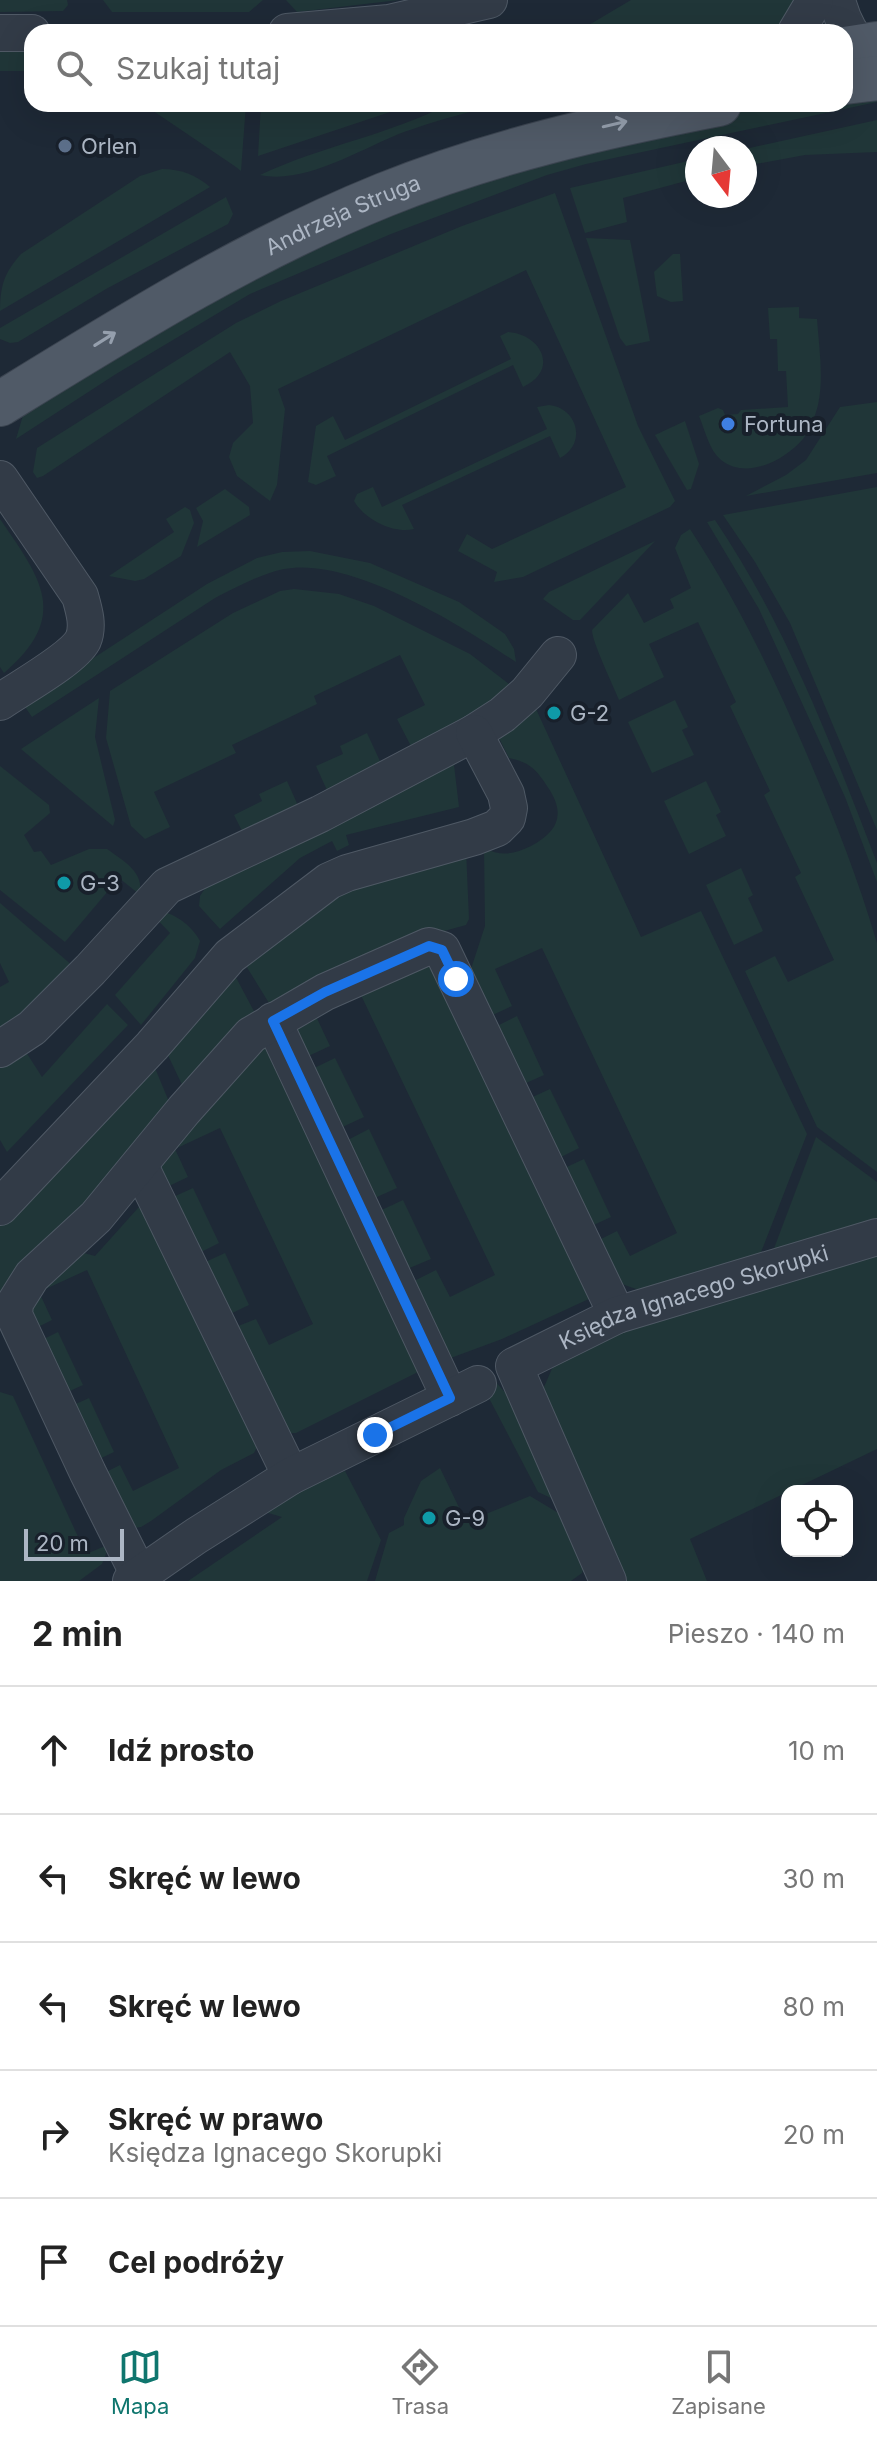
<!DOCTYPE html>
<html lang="pl">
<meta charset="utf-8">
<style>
body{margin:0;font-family:Inter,sans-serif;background:#f6f6f6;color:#222}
.controls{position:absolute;right:24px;bottom:24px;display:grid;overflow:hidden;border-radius:16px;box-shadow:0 8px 32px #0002}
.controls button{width:72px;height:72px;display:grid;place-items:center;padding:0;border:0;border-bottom:2px solid #e0e0e0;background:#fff;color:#222;font:40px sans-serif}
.compass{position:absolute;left:685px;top:136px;width:72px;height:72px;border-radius:50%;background:#fff;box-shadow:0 8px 32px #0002;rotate:164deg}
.scale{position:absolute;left:24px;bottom:20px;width:100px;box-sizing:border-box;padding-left:8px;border:4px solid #acb6c4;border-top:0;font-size:22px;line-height:28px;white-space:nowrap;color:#acb6c4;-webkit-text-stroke:6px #18202b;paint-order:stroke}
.stop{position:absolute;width:24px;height:24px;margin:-18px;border:6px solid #1a73e8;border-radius:50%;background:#fff}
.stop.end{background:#1a73e8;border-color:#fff;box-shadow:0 2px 8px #0008}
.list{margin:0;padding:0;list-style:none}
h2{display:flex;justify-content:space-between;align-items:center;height:104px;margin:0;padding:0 32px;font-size:34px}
h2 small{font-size:26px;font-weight:400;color:#767676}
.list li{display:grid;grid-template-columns:52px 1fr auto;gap:24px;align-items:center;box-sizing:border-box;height:128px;padding:0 32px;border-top:2px solid #e0e0e0}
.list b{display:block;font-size:30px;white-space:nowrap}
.list p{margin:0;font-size:26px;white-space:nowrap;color:#767676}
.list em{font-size:26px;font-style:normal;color:#767676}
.icon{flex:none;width:44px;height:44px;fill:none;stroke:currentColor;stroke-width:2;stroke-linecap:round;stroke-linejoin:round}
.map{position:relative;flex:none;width:877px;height:1581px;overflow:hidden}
.search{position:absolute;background:#fff;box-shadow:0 8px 32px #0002;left:24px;right:24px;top:24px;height:88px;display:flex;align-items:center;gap:20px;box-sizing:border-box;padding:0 28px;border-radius:24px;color:#767676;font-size:30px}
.sheet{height:744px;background:#fff}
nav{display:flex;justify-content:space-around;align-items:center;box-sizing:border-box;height:112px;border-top:2px solid #e0e0e0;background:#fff;font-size:22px;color:#767676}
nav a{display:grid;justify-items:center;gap:4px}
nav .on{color:#0f766e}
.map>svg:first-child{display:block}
.green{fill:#203638}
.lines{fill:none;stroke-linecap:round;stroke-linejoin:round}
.minor-casing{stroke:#4f5965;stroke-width:38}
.major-casing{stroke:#3b4450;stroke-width:46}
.minor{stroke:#323b47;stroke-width:36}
.major{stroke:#505a67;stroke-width:44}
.oneway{stroke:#959fad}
.route{stroke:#1a73e8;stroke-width:10}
.service-dot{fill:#5c6f8a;stroke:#18202b;stroke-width:3}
.shop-dot{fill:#3f7fe0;stroke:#18202b;stroke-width:3}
.culture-dot{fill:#0f9aa8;stroke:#18202b;stroke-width:3}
.labels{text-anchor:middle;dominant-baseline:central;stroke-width:8;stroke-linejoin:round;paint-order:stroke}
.poi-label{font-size:22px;fill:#acb6c4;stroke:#18202b;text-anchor:start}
.street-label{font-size:22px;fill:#acb6c4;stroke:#18202b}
</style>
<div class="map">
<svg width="877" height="1581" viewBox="0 0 877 1581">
<rect width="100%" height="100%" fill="#1e2936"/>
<!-- green -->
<g class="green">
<polygon points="0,0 67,0 68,5 63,11 0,12"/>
<polygon points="103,0 263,0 249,12 112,12"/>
<polygon points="286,0 399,0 297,12"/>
<polygon points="631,0 799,0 785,24 776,32 577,32"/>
<polygon points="32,50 32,71 0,71 0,51"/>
<polygon points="877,89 877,102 586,164 547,175 391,234 250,294 116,374 16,439 24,412 220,289 427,198 723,113 774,104 845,104 845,93"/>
<polygon points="143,104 246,104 241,171 236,167"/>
<polygon points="261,104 414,104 258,156"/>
<path d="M449,104H505C470,111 438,120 404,132C362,148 305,185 260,175C321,146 389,135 449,104Z"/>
<polygon points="877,120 877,152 805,155 745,166 745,149"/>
<polygon points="697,159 697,178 623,198 627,222 585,233 570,188"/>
<path d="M162,169C181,169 196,175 210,187L0,311C0,286 4,273 21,254L140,176Z"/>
<polygon points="555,193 638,426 675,501 670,507 523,577 494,582 497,572 458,551 467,534 492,549 626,487 526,270 278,389 285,409 277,485 270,501 237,476 229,457 233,443 253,423 250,386 230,352 43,476 37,478 33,472 37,448 236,323 281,301 462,226"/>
<polygon points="226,197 233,214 228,224 106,289 18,342 10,343 0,339 0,328"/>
<polygon points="586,238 630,240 650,341 626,346 620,338"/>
<polygon points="673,254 680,254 683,301 671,302 657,296 654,272"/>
<path d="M799,307V318L817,319C819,347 824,378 818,405C815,417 810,430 803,439C784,461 746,480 721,460C709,450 705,430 699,416L718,408L723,410L725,415L738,414L741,410L788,407L786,371H778L777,339H770L768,308Z"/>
<path d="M508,332C541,334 560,370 523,387L513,365L327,456L336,476L316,485L308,482L316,426L333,416L345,440L511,359L500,336Z"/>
<polygon points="877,402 877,473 746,496 786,475 806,460 840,407"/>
<path d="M549,405C578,408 587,444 560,458L550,436L402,505L414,529C394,534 365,520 354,501L357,494L373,487L382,507L547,429L537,407Z"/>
<polygon points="685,421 699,464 691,489 687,490 655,435"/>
<polygon points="877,487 877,830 790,623 755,562 723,515"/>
<polygon points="225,489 249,507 250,515 197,547 203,521 196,508"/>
<polygon points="185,507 190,510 194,523 181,556 144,579 135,581 109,576 174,532 166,519"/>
<path d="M0,519C41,579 71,616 4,673L0,667Z"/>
<path d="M715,520C786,625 832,746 877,863V882L845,797L759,609L707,522Z"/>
<path d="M690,529C736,599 772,673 805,750C833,815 857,875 877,943V1172L817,1127L745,971L775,956L788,982L834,960L795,877L801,873L764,795L770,791L730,706L736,702L698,622L649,644L664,677L619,700C613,685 592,642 592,630L628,593L644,623L674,608L670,599L691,588L675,548L681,535Z"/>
<polygon points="655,541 580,620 573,620 543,599 549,592"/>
<path d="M310,551L370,563L459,602L505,634L514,649L516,662C462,626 351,556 284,569C260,574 237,587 215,598L32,717L23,704L207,584L257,558L282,552Z"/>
<polygon points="294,589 339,594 374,606 470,654 509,684 499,702 416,756 397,719 425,705 400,655 314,696 317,704 232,745 236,753 154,792 170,827 145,839 131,826 106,738 110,691 233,613 280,591"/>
<polygon points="99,698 95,737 115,820 113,826 21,749"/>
<polygon points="675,700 688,727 682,730 694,755 652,773 628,722"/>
<path d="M536,709L641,937L701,911L807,1134L758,1260L649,1291C611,1286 610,1274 593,1243L617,1231L630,1256L677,1233L542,948L495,969L512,1006L484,1019L468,978L485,926L484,848C502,857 514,854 531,846C559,831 566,813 547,786C536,769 529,762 509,758L497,734Z"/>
<polygon points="367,733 385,772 331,799 316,766 343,754 340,746"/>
<polygon points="478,749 454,765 459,807 346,835 349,845 337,851 332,841 300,858 220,929 199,906 200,896 208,884"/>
<path d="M0,766L49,805L50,813L24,835L34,852L41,851L51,865L89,849H107C122,860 146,873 139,894L119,878L65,942L0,890Z"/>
<polygon points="287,781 300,810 242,831 234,815 262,801 259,794"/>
<polygon points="706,781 721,812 716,815 726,836 689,854 664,801"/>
<polygon points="466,849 469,919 466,925 437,933 272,1008 243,961 311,904"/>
<polygon points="741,868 753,895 748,898 763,931 734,945 706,885"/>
<polygon points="0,903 74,967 0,1037 0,987 9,982 0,963"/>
<path d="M167,913C180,917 194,929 200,941L195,958L141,1025L115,995L170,933L152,914Z"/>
<polygon points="425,955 591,1298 502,1339 448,1359 408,1284 436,1270 450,1297 495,1275 359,991 314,1012 330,1046 302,1059 292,1022"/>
<polygon points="232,970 257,1017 186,1093 164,1047"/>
<polygon points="107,1004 128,1025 7,1152 0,1140 0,1060 24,1049 42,1077"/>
<polygon points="517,1016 544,1075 517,1087 491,1029"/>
<polygon points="261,1036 422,1370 296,1433 289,1433 233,1328 256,1319 269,1345 313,1324 220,1128 175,1149 188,1177 167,1187 158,1167"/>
<polygon points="335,1058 364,1117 336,1130 308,1071"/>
<polygon points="155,1068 172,1109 0,1295 0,1224"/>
<polygon points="550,1089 579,1148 553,1161 524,1101"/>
<polygon points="369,1129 397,1188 368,1201 340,1144"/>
<polygon points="816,1137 877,1182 877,1228 770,1259"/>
<polygon points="584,1159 611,1217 585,1229 558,1171"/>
<polygon points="193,1188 219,1243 197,1254 171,1198"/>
<polygon points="147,1198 258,1445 254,1453 221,1470 151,1521 141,1527 132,1528 100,1475 120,1465 133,1491 179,1468 87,1270 39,1292 52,1320 30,1331 25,1301 73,1250 95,1256"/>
<polygon points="403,1200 431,1259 400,1272 373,1214"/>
<polygon points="225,1253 249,1305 226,1316 201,1264"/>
<polygon points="877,1256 877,1449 690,1539 707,1581 617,1581 541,1394 554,1364 608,1336"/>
<polygon points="58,1332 83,1385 61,1395 36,1343"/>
<polygon points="491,1377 512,1400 562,1503 538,1492 479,1379"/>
<polygon points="0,1392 13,1396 86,1554 110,1544 102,1564 79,1581 0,1581"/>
<polygon points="89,1398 114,1452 93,1462 67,1408"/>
<polygon points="440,1468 466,1522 530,1496 570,1520 585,1562 582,1573 571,1581 375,1581 389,1533 404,1525 404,1518 421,1481"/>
<polygon points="345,1471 381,1540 367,1581 188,1581 282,1517 255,1509"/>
</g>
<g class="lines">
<!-- minor casing -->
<g class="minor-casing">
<g id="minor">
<path d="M837,0C843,24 856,47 877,60"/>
<polyline points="287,32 389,23 489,0"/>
<polyline points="796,32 815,0"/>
<polyline points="0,33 32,33"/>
<path d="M0,479L80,596C84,610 89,626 83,640C73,659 20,688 0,702"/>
<polyline points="273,1021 450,1398"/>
<polyline points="0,1049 32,1028 90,970 167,886 320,814 474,733 502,715 527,693 558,655"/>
<polyline points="140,1166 291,1476"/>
<polyline points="0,1207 152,1046 230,956 329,881 347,873 474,837 497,828 507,818 509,808 506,794 474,733"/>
<polyline points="139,1575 88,1473 14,1315 15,1303 32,1276 96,1217 184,1110 251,1035 325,992 429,946 442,950 617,1315"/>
<polyline points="131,1581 196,1536 291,1476 478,1384"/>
<path id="s1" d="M608,1581L514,1366L617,1315L877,1237"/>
</g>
</g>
<!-- major casing -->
<g class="major-casing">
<g id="major">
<polyline points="845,49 877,44"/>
<polyline points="845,82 877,78"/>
<path id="s2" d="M0,404C125,327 248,250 384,195C493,151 605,126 719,104"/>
</g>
</g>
<!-- minor -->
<use href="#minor" class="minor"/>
<!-- major -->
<use href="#major" class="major"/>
</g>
<!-- one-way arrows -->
<defs><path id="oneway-shaft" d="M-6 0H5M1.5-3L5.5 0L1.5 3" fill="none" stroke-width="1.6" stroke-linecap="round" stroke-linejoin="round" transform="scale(2)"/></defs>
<g class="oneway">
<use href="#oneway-shaft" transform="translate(615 124) rotate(-13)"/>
<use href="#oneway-shaft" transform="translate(105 339) rotate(-32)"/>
</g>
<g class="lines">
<!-- route -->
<polyline class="route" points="375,1435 450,1398 273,1021 325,992 429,946 442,950 456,979"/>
</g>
<!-- markers -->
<circle class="service-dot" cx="65" cy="146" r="8"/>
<circle class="shop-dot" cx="728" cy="424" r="8"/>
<g class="culture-dot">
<circle cx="554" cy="713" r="8"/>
<circle cx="64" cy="883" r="8"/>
<circle cx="429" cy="1518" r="8"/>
</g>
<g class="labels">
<!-- poi labels -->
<g class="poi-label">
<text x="81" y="146">Orlen</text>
<text x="744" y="424">Fortuna</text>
<text x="570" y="713">G-2</text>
<text x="80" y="883">G-3</text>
<text x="445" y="1518">G-9</text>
</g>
<!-- street labels -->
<g class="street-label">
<text stroke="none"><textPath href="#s2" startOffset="392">Andrzeja Struga</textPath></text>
<text stroke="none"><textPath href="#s1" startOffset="428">Księdza Ignacego Skorupki</textPath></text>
</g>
</g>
</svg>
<div class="controls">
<button><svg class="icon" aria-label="locate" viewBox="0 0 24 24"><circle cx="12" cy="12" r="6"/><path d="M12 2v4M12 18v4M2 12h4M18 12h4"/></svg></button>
</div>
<svg class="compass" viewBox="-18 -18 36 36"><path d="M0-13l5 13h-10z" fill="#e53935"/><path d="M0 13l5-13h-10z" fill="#767676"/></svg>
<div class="scale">20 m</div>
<div class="stop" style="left:456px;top:979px"></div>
<div class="stop end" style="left:375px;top:1435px"></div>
<div class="search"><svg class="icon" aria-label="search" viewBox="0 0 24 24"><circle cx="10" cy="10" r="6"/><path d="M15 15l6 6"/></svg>Szukaj tutaj</div>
</div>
<section class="sheet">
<h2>2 min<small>Pieszo · 140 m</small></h2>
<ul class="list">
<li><svg class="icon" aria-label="ahead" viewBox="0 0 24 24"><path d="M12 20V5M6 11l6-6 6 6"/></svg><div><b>Idź prosto</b></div><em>10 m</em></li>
<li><svg class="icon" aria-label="left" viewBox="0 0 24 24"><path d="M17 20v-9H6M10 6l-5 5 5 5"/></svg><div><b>Skręć w lewo</b></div><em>30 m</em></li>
<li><svg class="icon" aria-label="left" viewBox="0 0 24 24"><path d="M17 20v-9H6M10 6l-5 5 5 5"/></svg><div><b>Skręć w lewo</b></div><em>80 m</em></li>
<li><svg class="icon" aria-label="right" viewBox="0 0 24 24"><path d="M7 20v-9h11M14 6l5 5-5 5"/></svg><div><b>Skręć w prawo</b><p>Księdza Ignacego Skorupki</p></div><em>20 m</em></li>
<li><svg class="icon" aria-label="arrive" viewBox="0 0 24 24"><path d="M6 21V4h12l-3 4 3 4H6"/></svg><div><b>Cel podróży</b></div></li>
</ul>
</section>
<nav>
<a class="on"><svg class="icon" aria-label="map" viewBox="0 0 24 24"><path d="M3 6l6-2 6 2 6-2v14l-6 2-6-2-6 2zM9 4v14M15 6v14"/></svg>Mapa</a>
<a><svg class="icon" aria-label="directions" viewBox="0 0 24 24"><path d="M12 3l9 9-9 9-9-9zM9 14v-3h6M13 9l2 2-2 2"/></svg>Trasa</a>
<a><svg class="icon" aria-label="saved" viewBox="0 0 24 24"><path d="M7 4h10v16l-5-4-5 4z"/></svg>Zapisane</a>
</nav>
